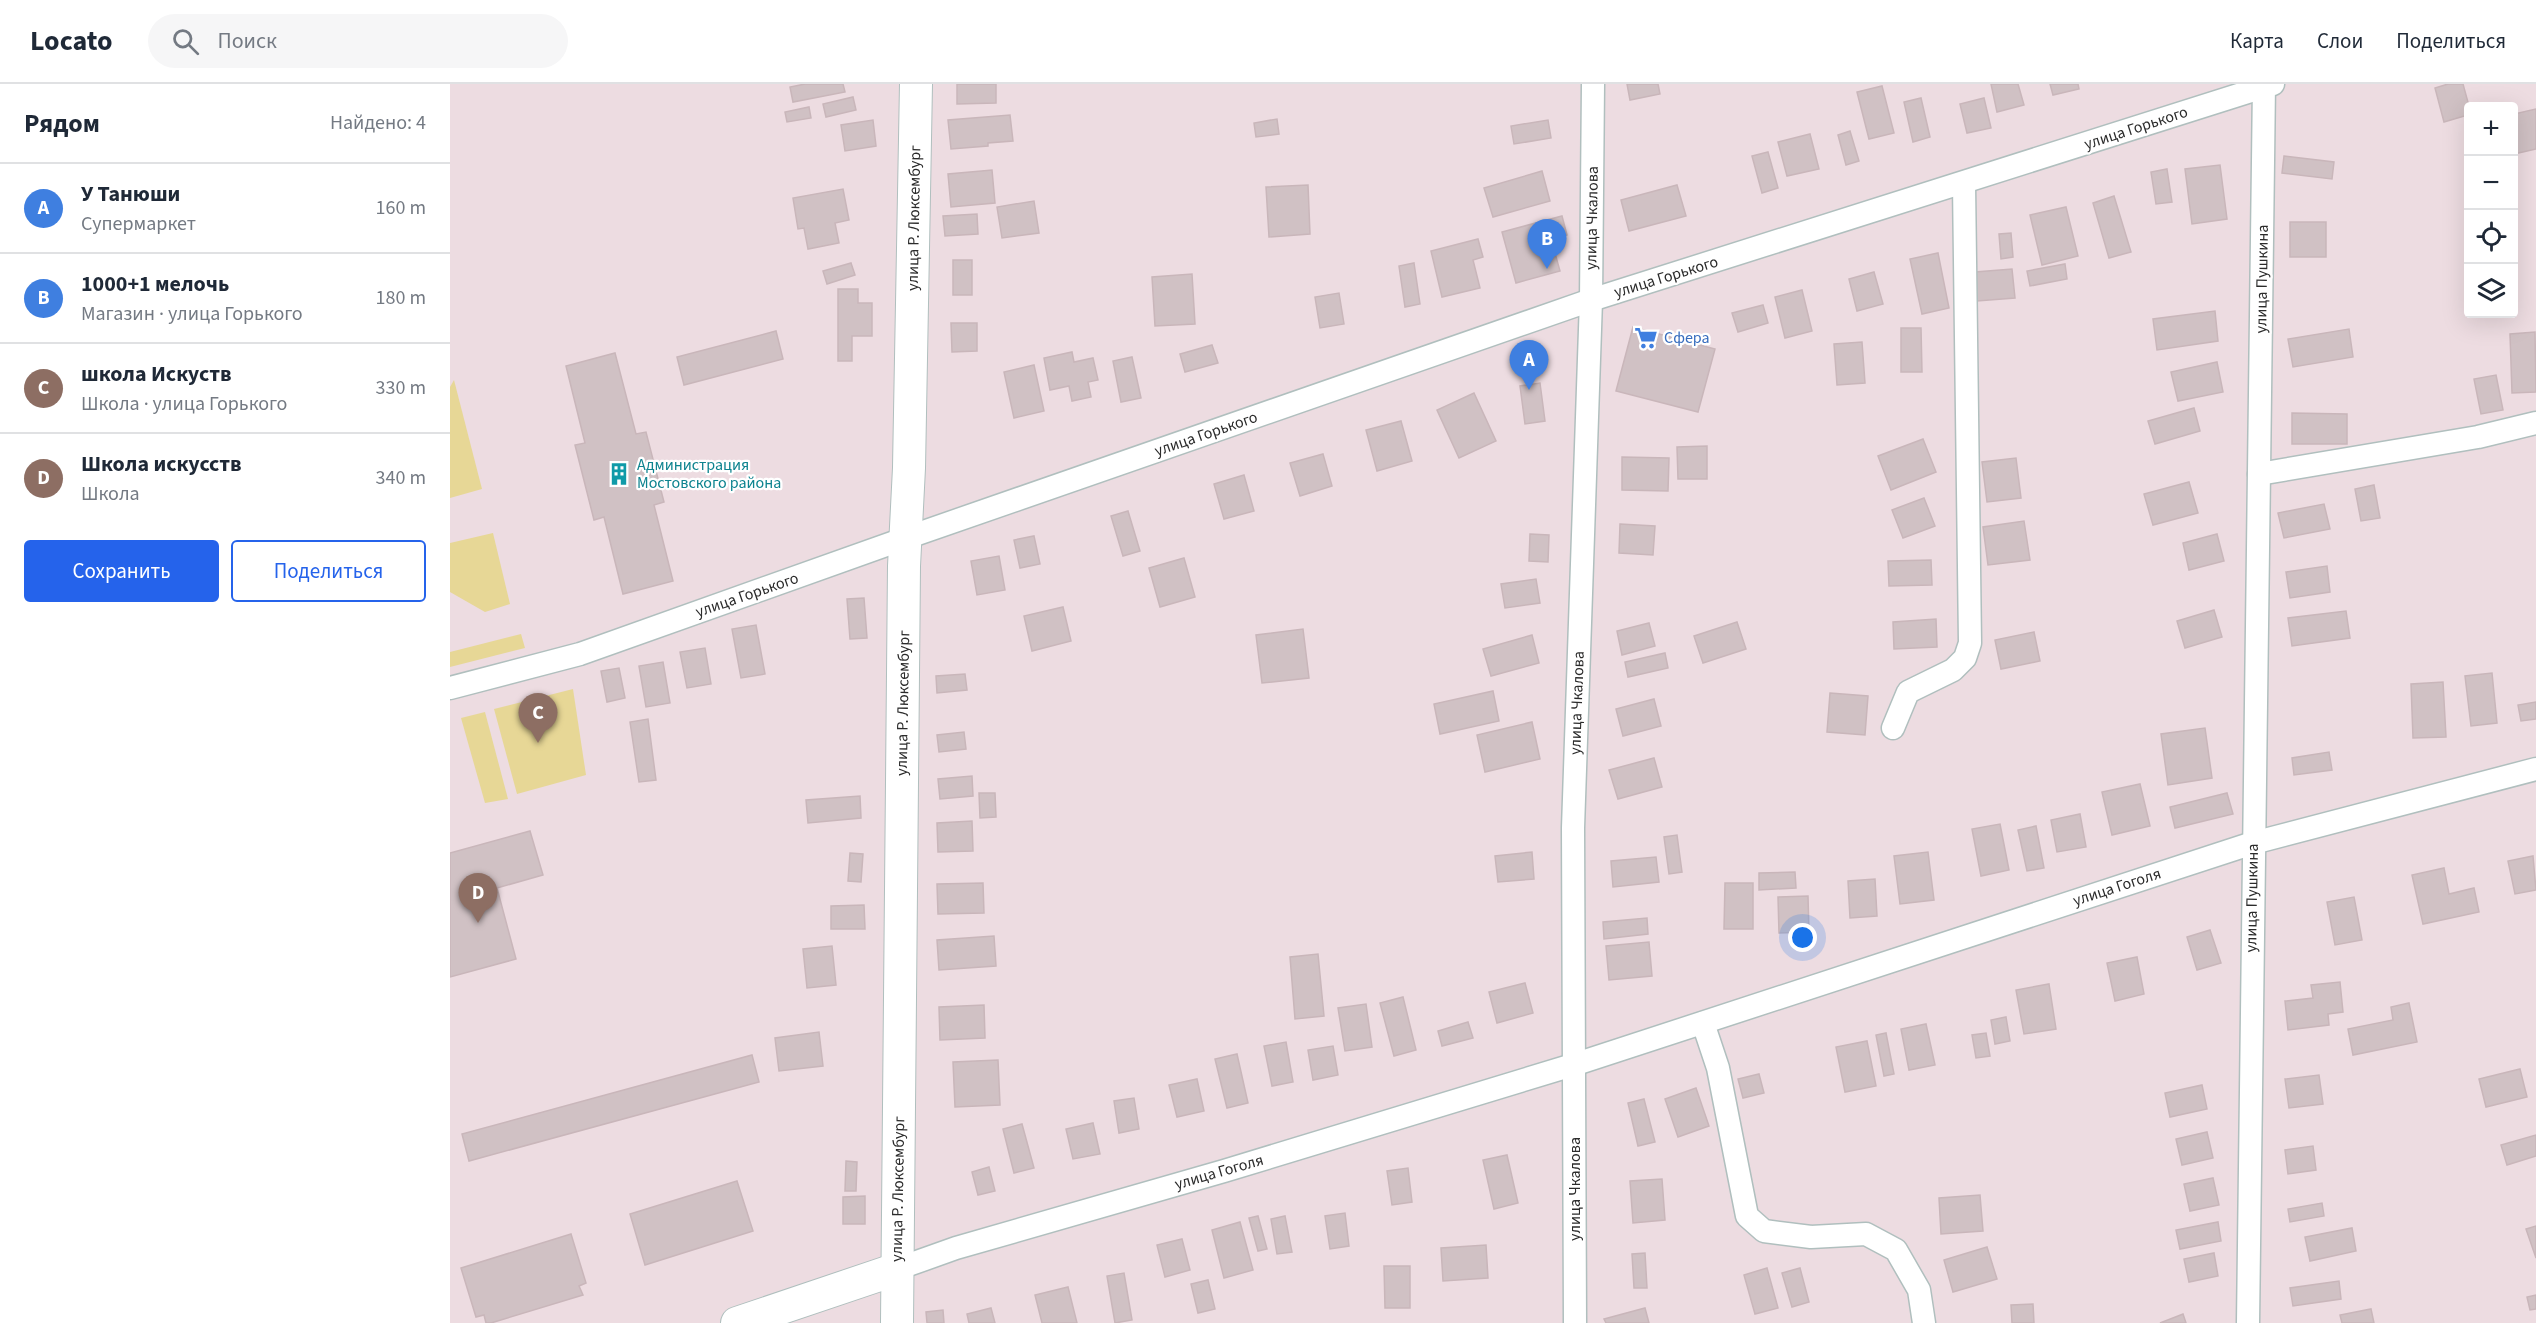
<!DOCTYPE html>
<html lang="ru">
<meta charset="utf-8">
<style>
body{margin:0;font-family:"Source Sans 3",sans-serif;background:#f6f6f7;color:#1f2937}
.controls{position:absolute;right:18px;top:18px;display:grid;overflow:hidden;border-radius:6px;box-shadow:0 6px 24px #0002}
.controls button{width:54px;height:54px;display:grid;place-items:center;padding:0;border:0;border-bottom:2px solid #e0e1e3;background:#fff;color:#1f2937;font:30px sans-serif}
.you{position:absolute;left:1353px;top:854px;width:21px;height:21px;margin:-15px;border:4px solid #fff;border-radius:50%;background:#1a73e8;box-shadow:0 0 0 9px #1a73e833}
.badge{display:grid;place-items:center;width:39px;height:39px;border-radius:50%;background:#2563eb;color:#fff;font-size:20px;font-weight:700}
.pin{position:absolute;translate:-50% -50px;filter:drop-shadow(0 2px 3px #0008)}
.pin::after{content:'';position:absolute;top:32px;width:21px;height:18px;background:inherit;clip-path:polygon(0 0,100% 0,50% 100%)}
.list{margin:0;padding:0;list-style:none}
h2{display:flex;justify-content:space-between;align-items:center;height:78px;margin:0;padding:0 24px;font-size:26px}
h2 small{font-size:20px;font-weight:400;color:#747a83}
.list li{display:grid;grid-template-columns:39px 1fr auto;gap:18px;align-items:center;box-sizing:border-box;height:90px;padding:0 24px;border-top:2px solid #e0e1e3}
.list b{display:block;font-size:22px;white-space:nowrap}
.list p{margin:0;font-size:20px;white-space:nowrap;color:#747a83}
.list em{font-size:20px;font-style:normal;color:#747a83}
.actions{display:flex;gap:12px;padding:18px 24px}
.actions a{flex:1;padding:14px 0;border:2px solid #2563eb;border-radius:6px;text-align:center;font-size:21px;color:#2563eb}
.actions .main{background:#2563eb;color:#fff}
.icon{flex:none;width:33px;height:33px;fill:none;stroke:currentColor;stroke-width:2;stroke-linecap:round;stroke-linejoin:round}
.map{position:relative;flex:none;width:2086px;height:1239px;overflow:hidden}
header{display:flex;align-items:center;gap:36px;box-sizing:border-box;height:84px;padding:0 30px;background:#fff;border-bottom:2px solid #e0e1e3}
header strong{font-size:28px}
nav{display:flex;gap:33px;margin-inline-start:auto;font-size:21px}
.search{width:420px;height:54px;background:#f6f6f7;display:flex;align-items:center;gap:15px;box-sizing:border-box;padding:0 21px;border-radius:33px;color:#747a83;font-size:22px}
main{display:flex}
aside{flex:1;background:#fff}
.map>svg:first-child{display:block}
.green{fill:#e7d796}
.building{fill:#d0c1c4;stroke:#c9b6ba;stroke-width:1.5}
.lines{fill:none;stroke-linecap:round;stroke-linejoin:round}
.street-casing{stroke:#b0bfbe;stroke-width:25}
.secondary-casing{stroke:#b0bfbe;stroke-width:34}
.street{stroke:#fff;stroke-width:22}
.secondary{stroke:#fff;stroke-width:32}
.labels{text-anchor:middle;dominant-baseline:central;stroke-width:4.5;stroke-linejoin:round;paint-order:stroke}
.street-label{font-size:16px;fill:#2b2b2b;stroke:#fff}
.shop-label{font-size:16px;fill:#366cbe;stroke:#fff;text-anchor:start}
.culture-label{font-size:16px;fill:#0d838f;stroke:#fff;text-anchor:start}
</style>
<header>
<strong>Locato</strong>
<div class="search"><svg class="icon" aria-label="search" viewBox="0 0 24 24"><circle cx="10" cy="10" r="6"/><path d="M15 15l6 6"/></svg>Поиск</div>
<nav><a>Карта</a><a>Слои</a><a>Поделиться</a></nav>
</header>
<main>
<aside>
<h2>Рядом<small>Найдено: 4</small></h2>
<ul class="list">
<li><span class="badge" style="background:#3f7fe0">A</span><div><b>У Танюши</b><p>Супермаркет</p></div><em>160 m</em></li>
<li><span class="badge" style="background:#3f7fe0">B</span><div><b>1000+1 мелочь</b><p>Магазин · улица Горького</p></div><em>180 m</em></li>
<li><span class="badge" style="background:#8d6e63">C</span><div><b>школа Искуств</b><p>Школа · улица Горького</p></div><em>330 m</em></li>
<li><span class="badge" style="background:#8d6e63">D</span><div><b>Школа искусств</b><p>Школа</p></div><em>340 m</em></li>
</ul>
<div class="actions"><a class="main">Сохранить</a><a>Поделиться</a></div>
</aside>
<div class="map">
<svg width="2086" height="1239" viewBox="0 0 2086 1239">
<rect width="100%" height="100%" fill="#eddce1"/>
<!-- green -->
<g class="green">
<polygon points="4,296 32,405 0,414 0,303"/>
<polygon points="43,449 60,520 35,528 0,508 0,459"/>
<polygon points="71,550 75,564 0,583 0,568"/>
<polygon points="123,605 136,691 67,710 44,625"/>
<polygon points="35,628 58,715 35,719 11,634"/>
</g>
<!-- building -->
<g class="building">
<polygon points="355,0 393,0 395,8 343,18 340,3"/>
<polygon points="507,0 546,0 546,19 507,20"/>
<polygon points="1177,0 1208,0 1210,10 1180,16"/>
<polygon points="1541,0 1568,0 1574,21 1547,28"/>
<polygon points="1600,0 1628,0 1629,5 1603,11"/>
<polygon points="1998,0 2013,0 2019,22 2018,31 1994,38 1985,4"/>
<polygon points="1432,2 1444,49 1419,55 1407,8"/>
<polygon points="403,13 406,26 376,33 373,20"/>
<polygon points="1471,14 1480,53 1463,58 1454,18"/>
<polygon points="1534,14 1541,44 1517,49 1510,20"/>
<polygon points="359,23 361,34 337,38 335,28"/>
<polygon points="2086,25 2086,65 2064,70 2064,30"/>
<polygon points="560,31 563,57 538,59 538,62 501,65 498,36"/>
<polygon points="827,35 829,50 806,53 804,39"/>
<polygon points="423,36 426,62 395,67 391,41"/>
<polygon points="1098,36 1101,54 1064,60 1061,42"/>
<polygon points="1400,47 1409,77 1396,81 1388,51"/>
<polygon points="1360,50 1369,85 1337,92 1328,58"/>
<polygon points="1318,68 1328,104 1312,109 1302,72"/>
<polygon points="1834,72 1884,78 1882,95 1832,89"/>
<polygon points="1770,81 1777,135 1742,140 1735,85"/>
<polygon points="1717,85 1722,118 1706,120 1701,88"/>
<polygon points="542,86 545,119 501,123 498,90"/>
<polygon points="1092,87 1100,117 1043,133 1034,104"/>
<polygon points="858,101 860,150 819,153 816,103"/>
<polygon points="1227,101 1236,132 1179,147 1171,116"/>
<polygon points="393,105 399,136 385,139 389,159 358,165 354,144 348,145 343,114"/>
<polygon points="1664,112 1681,168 1659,174 1643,119"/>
<polygon points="584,117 589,149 552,154 547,123"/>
<polygon points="1616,123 1628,172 1592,181 1580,131"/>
<polygon points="527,130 528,150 495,152 493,132"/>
<polygon points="1112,132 1117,151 1101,155 1110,187 1066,199 1052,148"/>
<rect x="1840" y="138" width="36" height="35"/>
<polygon points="1561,149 1563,173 1551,175 1549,150"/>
<polygon points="1028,155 1033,173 1023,176 1030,204 992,213 981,167"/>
<polygon points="1488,169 1499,224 1472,230 1460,175"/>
<rect x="503" y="176" width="19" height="35"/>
<polygon points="401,179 405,191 377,200 373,187"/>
<polygon points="964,179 970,220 955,223 949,182"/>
<polygon points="1615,180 1617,195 1580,202 1577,187"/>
<polygon points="1562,185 1565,214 1527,217 1525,188"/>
<polygon points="1424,188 1433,220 1407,227 1399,195"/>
<polygon points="742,190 745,240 705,242 702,193"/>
<polygon points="388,205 408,205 408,219 422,219 422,252 402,252 402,277 388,277"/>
<polygon points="1352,206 1362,247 1335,254 1325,213"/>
<polygon points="889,209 894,240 870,244 865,213"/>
<polygon points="1313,221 1318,239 1288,248 1282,229"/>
<polygon points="1765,227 1768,257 1707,266 1703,235"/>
<polygon points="501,239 527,239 527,267 502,268"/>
<polygon points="1183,243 1265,265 1248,328 1166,307"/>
<polygon points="1451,244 1471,244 1472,288 1451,288"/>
<polygon points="1899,245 1903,273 1843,283 1838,255"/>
<polygon points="326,247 333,275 234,301 227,273"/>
<polygon points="2085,248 2086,308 2062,309 2060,250"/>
<polygon points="1412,258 1415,299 1387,301 1384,260"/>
<polygon points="762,261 768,279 735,288 730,270"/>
<polygon points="622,268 624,278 643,274 648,296 638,298 641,313 622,317 619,302 600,306 594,274"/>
<polygon points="165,269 186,350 196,348 214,418 204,421 223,497 173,510 154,433 144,436 125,361 135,359 116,282"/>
<polygon points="682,273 691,314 671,318 663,277"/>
<polygon points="1767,278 1773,308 1728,317 1721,288"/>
<polygon points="584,281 594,327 564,334 554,288"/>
<polygon points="2046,291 2053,326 2031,330 2024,295"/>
<polygon points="1090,299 1095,337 1075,340 1070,302"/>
<polygon points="1024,309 1046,357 1009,374 987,326"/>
<polygon points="1744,324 1750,347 1705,360 1698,337"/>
<polygon points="1842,329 1897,330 1897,360 1842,360"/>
<polygon points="951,337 962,377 927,387 916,346"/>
<polygon points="1473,355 1486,388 1441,406 1428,372"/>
<polygon points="1257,362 1257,395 1228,395 1227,363"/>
<polygon points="873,370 882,402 850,412 840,379"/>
<polygon points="1172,373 1219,374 1218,407 1172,406"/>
<polygon points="1566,374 1571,414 1537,418 1532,378"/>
<polygon points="794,391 804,427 774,435 764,400"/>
<polygon points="1739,398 1748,429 1703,441 1694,410"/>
<polygon points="1924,401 1930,434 1911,437 1905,405"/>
<polygon points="1474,414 1485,442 1453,454 1442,426"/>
<polygon points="1874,420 1880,445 1834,454 1828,429"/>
<polygon points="678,427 690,467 673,472 661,432"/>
<polygon points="1574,437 1580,476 1538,481 1533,443"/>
<polygon points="1170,440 1205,442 1203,471 1169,469"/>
<polygon points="1080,450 1099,451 1098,478 1079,477"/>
<polygon points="1767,450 1774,477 1739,486 1733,459"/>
<polygon points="584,452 590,480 570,484 564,456"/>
<polygon points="549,472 555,506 527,511 521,477"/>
<polygon points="734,474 745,513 710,523 699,484"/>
<polygon points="1481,476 1482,501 1439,502 1438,477"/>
<polygon points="1877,482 1880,508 1840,514 1836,488"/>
<polygon points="1086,495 1090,519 1055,524 1051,500"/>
<polygon points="414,514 417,554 400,555 397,515"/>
<polygon points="613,523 621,557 582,567 574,532"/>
<polygon points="1764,526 1772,553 1735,564 1727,537"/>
<polygon points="1896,527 1900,554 1842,562 1838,534"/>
<polygon points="1486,535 1487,563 1444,565 1443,538"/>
<polygon points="1287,538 1296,565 1253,579 1244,552"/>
<polygon points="1199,539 1205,562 1172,571 1167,547"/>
<polygon points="306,541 315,590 291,594 282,545"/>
<polygon points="853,545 859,594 812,599 806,551"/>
<polygon points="1584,548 1590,577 1551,585 1545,556"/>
<polygon points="1082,551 1089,579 1041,592 1033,565"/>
<polygon points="255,564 261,600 237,604 230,568"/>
<polygon points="1215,569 1218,584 1178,593 1175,578"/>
<polygon points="213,578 220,619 196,623 189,582"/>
<polygon points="169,584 175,614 157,618 151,587"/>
<polygon points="2042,589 2047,639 2021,642 2015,592"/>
<polygon points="515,590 517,606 487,609 486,592"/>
<polygon points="1993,598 1996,653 1963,654 1961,600"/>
<polygon points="1043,607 1049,637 990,650 984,620"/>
<polygon points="1380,609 1418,612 1415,651 1377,648"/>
<polygon points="1204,615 1211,642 1173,652 1166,625"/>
<polygon points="2086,618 2086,635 2071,637 2068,621"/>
<polygon points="198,635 206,696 189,698 180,638"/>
<polygon points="1082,638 1090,675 1035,688 1027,651"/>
<polygon points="1755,644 1762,694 1718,701 1711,650"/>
<polygon points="514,648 516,665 489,668 487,651"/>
<polygon points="1879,668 1882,686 1844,691 1842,674"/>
<polygon points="1204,674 1212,703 1168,715 1159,686"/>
<polygon points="522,692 523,712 490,715 488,695"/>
<polygon points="1690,700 1700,742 1662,751 1652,708"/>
<polygon points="529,709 545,709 546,733 530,734"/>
<polygon points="1777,709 1783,730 1725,744 1720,723"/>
<polygon points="410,712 411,734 358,739 356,716"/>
<polygon points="1630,730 1636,763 1607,768 1601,736"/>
<polygon points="522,737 523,767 488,768 487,739"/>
<polygon points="1550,740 1559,786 1531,792 1522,745"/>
<polygon points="1586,742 1594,784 1577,787 1568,746"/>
<polygon points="80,747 93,791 47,804 66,875 0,893 0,769"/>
<polygon points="1227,751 1232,788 1219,790 1214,753"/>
<polygon points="1082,768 1084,795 1048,798 1045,772"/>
<polygon points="1478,768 1484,816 1450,820 1444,772"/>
<polygon points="400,769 413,770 411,798 398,797"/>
<polygon points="2083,772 2086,806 2065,810 2058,777"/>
<polygon points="1206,773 1209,798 1163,803 1161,777"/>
<polygon points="1994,784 1999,810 2024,804 2029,828 1973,840 1962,791"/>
<polygon points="1345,788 1346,804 1309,806 1309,789"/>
<polygon points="1425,795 1427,832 1400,834 1398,797"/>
<polygon points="533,799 534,829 488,830 487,800"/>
<polygon points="1275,799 1303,799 1303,845 1274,845"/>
<polygon points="1358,812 1359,848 1329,849 1328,813"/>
<polygon points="1904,813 1912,856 1885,861 1877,818"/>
<polygon points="414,821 415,845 381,845 381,822"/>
<polygon points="1197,834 1198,850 1154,855 1153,838"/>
<polygon points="1760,846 1771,879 1747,886 1737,853"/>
<polygon points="544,852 546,882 489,886 487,856"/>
<polygon points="1199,858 1202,892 1159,896 1156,862"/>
<polygon points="382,862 386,901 357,904 353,865"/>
<polygon points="868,870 874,932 845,935 840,873"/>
<polygon points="1687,873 1694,910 1665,917 1657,879"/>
<polygon points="1890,898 1893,928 1878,930 1879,941 1838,946 1835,917 1863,914 1861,901"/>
<polygon points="1075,899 1083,929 1047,939 1039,908"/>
<polygon points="1599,900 1606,945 1574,950 1566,906"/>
<polygon points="953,913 966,966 944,972 930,919"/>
<polygon points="1959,919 1967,958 1903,971 1898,945 1943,936 1941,923"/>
<polygon points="916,920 922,963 895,967 888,924"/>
<polygon points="534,921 535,954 490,956 489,923"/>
<polygon points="1556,933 1560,957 1545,960 1541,936"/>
<polygon points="1018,938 1023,954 992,962 988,947"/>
<polygon points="1476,940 1485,981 1459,986 1451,945"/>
<polygon points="369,948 373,982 329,987 325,954"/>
<polygon points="1436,949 1444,990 1434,992 1426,951"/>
<polygon points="1536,949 1540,972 1526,974 1522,951"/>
<polygon points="1417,957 1426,1002 1395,1008 1386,963"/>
<polygon points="836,958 843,998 822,1002 814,962"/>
<polygon points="883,962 888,991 863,996 858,966"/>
<polygon points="787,970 798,1019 777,1024 765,975"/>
<polygon points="302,971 309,998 19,1077 12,1050"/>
<polygon points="548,976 550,1021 505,1023 503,978"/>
<polygon points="2070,985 2077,1013 2036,1023 2029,995"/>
<polygon points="1309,990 1314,1009 1293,1014 1288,995"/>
<polygon points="1869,991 1873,1020 1839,1024 1835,995"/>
<polygon points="747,995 754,1027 727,1033 719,1001"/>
<polygon points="1752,1001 1757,1025 1720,1033 1715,1009"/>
<polygon points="1246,1004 1259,1042 1228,1053 1215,1015"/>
<polygon points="684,1014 689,1045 669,1049 664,1017"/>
<polygon points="1194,1015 1205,1058 1188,1062 1178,1019"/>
<polygon points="643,1039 650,1070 623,1075 616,1045"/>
<polygon points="572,1040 584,1084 564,1089 553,1045"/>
<polygon points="1757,1048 1763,1074 1732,1081 1726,1055"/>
<polygon points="2086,1051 2086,1072 2057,1081 2051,1061"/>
<polygon points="1863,1062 1866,1086 1838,1090 1835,1066"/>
<polygon points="1057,1071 1068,1119 1044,1125 1033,1076"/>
<polygon points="396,1077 407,1078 406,1107 395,1107"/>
<polygon points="539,1083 545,1107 528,1111 522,1088"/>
<polygon points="958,1084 962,1118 942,1121 937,1087"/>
<polygon points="1763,1094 1769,1121 1740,1127 1734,1100"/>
<polygon points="1212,1095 1215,1136 1183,1139 1180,1097"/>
<polygon points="287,1097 303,1147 195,1181 180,1130"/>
<polygon points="1530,1111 1533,1147 1491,1150 1489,1114"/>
<polygon points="415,1112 415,1140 393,1140 393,1113"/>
<polygon points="1872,1119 1874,1132 1840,1138 1838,1125"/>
<polygon points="895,1129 899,1162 880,1165 875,1132"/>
<polygon points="808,1132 817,1165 808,1167 799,1134"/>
<polygon points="835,1132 842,1168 827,1170 821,1135"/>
<polygon points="790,1138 803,1186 774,1194 762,1146"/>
<polygon points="1768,1138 1771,1157 1730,1165 1726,1146"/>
<polygon points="2086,1142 2086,1174 2076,1145"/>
<polygon points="1902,1144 1906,1167 1860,1177 1855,1153"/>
<polygon points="121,1150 136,1199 129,1202 133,1211 41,1239 36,1239 34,1231 26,1233 11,1184"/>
<polygon points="732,1155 740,1186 715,1193 707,1161"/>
<polygon points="1036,1161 1038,1194 993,1197 991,1164"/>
<polygon points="1537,1163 1547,1195 1503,1208 1494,1176"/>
<polygon points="1195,1169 1197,1204 1184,1204 1182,1170"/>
<polygon points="1764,1169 1768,1192 1739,1198 1734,1175"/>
<polygon points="934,1182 960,1182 960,1224 935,1224"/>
<polygon points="1317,1184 1328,1224 1305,1230 1294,1191"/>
<polygon points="1350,1184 1359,1218 1342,1223 1332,1189"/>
<polygon points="674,1189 682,1236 665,1239 657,1192"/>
<polygon points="758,1196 765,1225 748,1229 741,1200"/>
<polygon points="1889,1197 1891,1215 1843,1222 1840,1204"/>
<polygon points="618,1203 627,1239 592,1239 585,1211"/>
<polygon points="2086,1211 2086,1225 2080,1226 2077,1213"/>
<polygon points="1583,1220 1584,1239 1562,1239 1561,1221"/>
<polygon points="541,1224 545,1239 519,1239 517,1230"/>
<polygon points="1195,1224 1199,1239 1156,1239 1154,1235"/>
<polygon points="1921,1225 1924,1239 1892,1239 1890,1231"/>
<polygon points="493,1226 494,1239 477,1239 476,1228"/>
<polygon points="1733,1230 1736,1239 1710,1239"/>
</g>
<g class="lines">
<!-- street casing -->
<g class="street-casing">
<g id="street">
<polyline points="1809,390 2028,353 2086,339"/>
<polyline points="0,604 130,570 456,454 1141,216 1823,0"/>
<polyline points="1443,644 1458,608 1503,586 1515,574 1520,559 1514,100"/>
<polyline points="1253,939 1268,984 1297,1132 1314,1147 1361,1153 1416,1150 1446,1166 1469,1206 1474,1239"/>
<polyline points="447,1185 506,1164 774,1087 1126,980 1803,759 2086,685"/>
<polyline points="1125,1239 1123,744 1141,216 1143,0"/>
<polyline points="1798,1239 1814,0"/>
</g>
</g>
<!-- secondary casing -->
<g class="secondary-casing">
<g id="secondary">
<polyline points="287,1239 447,1185"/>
<polyline points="447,1239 454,482 459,384 466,0"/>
</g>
</g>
<!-- street -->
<use href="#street" class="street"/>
<!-- secondary -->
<use href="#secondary" class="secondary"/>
</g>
<!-- icons -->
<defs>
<g id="supermarket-bare" transform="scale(1.8)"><path d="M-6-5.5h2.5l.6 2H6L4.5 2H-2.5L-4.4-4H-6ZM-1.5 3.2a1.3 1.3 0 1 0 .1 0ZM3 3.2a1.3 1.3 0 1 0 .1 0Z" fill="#3f7fe0" stroke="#fff" stroke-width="2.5" paint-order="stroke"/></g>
<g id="building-bare" transform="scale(1.8)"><path d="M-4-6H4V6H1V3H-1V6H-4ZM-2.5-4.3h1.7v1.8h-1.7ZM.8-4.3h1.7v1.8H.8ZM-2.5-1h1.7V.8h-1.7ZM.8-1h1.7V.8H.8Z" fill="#0f9aa8" stroke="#fff" stroke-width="2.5" paint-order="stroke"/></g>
</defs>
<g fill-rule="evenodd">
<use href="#supermarket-bare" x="1196" y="254"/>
<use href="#building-bare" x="169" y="390"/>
</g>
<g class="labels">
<!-- street labels -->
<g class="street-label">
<text transform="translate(1686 44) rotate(-18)">улица Горького</text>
<text transform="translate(464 134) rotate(-89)">улица Р. Люксембург</text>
<text transform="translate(1142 134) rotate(-89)">улица Чкалова</text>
<text transform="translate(1216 193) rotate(-17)">улица Горького</text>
<text transform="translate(1812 195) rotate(-89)">улица Пушкина</text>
<text transform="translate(756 350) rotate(-19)">улица Горького</text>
<text transform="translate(297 511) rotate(-19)">улица Горького</text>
<text transform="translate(453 619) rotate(-89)">улица Р. Люксембург</text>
<text transform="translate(1127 619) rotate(-88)">улица Чкалова</text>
<text transform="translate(1667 803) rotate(-18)">улица Гоголя</text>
<text transform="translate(1802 814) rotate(-89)">улица Пушкина</text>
<text transform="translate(769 1088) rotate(-16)">улица Гоголя</text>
<text transform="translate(448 1105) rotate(-89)">улица Р. Люксембург</text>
<text transform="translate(1125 1105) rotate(-90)">улица Чкалова</text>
</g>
<!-- shop labels -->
<g class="shop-label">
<text x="1214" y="254">Сфера</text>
</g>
<!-- culture labels -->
<g class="culture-label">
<text x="187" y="381">Администрация<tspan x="187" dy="18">Мостовского района</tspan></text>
</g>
</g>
</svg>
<div class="controls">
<button>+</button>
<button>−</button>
<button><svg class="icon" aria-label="locate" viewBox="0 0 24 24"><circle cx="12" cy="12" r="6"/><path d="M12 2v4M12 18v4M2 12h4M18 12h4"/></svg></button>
<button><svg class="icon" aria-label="layers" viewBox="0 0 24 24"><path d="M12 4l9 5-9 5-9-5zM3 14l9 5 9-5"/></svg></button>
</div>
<div class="you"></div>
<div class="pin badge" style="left:1079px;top:306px;background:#3f7fe0">A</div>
<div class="pin badge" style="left:1097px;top:185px;background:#3f7fe0">B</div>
<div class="pin badge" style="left:88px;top:659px;background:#8d6e63">C</div>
<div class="pin badge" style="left:28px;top:839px;background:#8d6e63">D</div>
</div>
</main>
